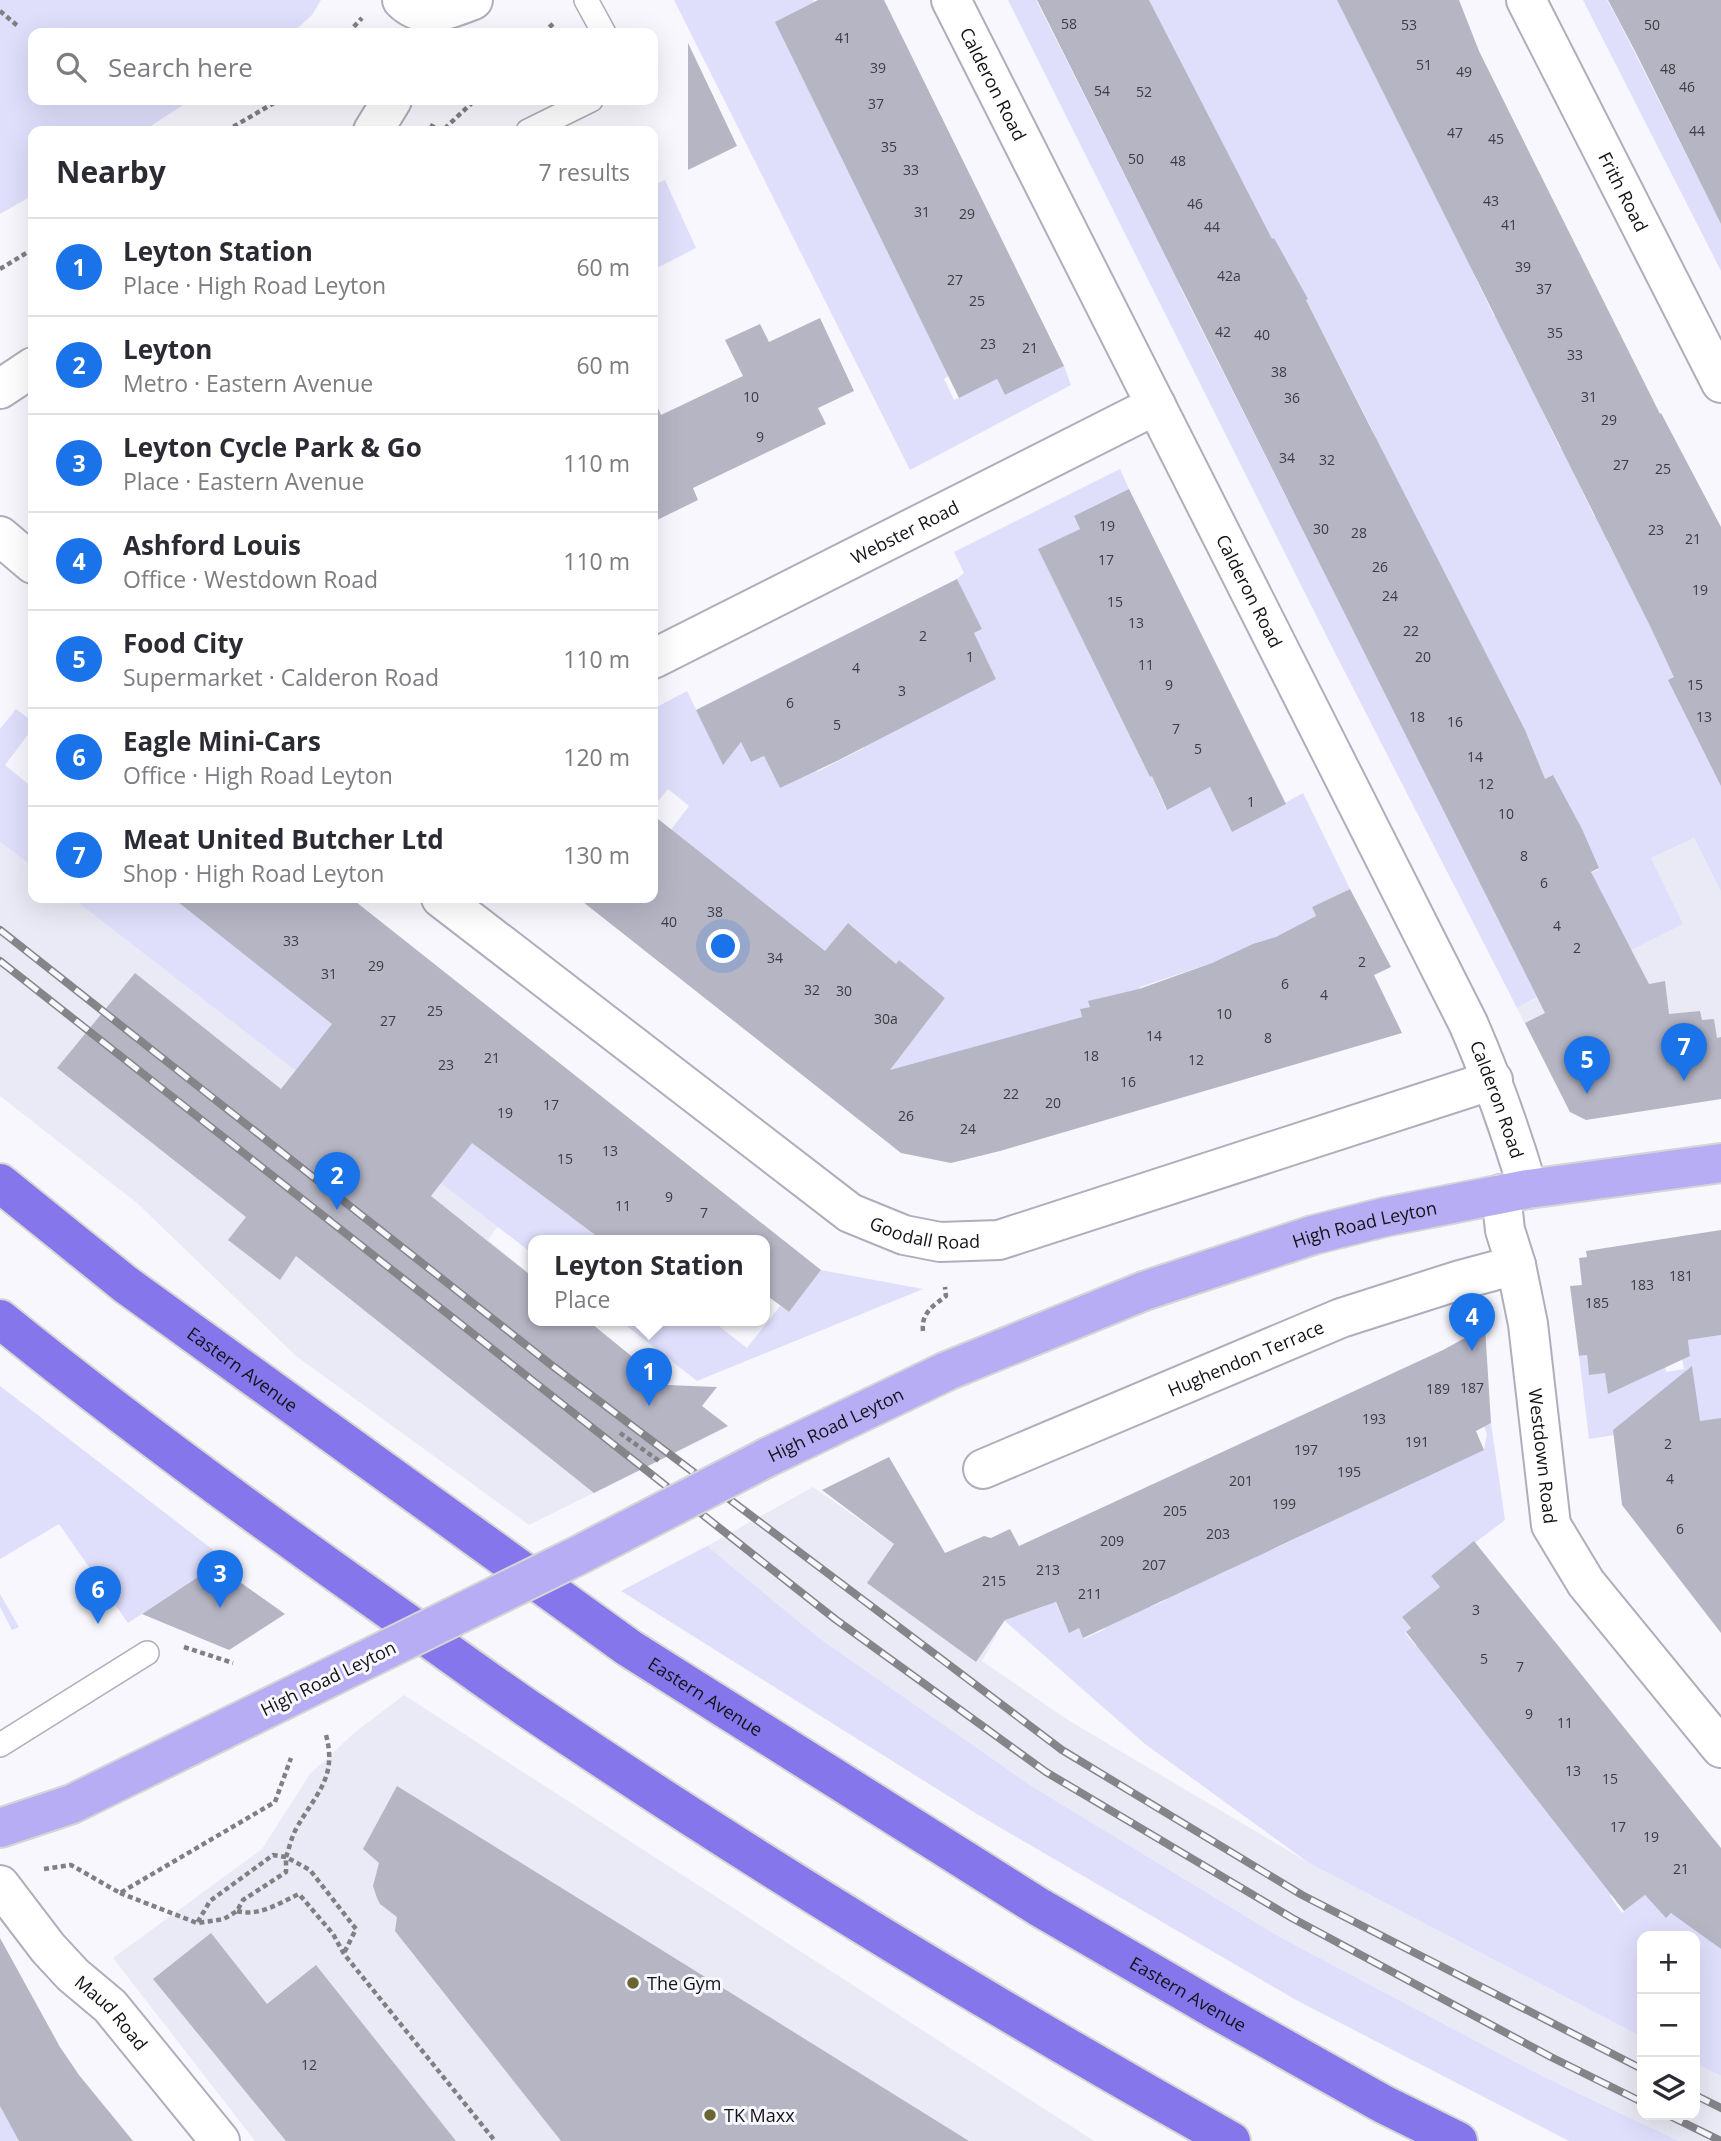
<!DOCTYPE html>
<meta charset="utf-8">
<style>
body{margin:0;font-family:"Open Sans",sans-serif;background:#f2f2f3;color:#2b2b33}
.controls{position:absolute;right:21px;bottom:21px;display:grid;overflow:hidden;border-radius:14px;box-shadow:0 7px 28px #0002}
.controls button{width:63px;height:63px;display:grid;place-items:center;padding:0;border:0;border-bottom:2px solid #e1e1e2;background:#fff;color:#2b2b33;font:35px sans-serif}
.you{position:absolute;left:724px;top:947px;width:24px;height:24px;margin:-18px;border:5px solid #fff;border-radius:50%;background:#1a73e8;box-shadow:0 0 0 10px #1a73e833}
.badge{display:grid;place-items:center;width:46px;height:46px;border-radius:50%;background:#1a73e8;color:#fff;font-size:23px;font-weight:700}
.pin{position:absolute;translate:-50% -58px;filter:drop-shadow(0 2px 4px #0008)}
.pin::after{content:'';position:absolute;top:37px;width:24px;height:21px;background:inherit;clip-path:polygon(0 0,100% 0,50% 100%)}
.popup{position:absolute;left:528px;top:1235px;width:242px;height:91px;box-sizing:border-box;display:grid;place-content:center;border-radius:14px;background:#fff;filter:drop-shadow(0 2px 5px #0005);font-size:23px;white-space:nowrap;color:#7c7c81}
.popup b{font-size:26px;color:#2b2b33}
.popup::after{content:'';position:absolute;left:50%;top:100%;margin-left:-14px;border:14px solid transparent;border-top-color:#fff}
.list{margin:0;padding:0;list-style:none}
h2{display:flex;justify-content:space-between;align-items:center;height:91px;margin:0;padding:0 28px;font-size:30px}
h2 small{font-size:23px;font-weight:400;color:#7c7c81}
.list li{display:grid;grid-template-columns:46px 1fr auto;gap:21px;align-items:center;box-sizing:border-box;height:98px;padding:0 28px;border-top:2px solid #e1e1e2}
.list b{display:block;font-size:26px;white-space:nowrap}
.list p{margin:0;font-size:23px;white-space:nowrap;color:#7c7c81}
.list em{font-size:23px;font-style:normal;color:#7c7c81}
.icon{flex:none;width:38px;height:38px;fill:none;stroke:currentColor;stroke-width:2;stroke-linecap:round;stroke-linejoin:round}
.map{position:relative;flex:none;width:1721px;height:2141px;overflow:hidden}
.search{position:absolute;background:#fff;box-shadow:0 7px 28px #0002;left:28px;top:28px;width:630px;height:77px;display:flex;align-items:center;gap:18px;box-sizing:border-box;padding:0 24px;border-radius:14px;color:#7c7c81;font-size:26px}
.panel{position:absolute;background:#fff;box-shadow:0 7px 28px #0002;left:28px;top:126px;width:630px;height:777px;border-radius:14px}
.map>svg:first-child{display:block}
.built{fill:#eaeaf6}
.green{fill:#dfdffc;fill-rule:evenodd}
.building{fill:#b6b5c4}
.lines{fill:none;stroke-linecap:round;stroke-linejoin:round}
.lane-casing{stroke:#aeaebc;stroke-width:26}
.street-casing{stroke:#aeaebc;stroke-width:42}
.primary-casing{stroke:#d5d5d5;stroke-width:42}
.highway-casing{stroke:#d5d5d5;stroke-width:42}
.path{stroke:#7f7f84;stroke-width:4.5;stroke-dasharray:5 3.5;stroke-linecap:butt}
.lane{stroke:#fff;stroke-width:23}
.street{stroke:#fff;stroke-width:38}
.primary{stroke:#b6adf4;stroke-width:38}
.highway{stroke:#8576ec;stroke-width:38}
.rail-casing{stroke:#848489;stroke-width:8}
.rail{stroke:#f7f7fd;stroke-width:5;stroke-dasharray:16;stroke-linecap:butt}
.primary-bridge-casing{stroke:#d5d5d5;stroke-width:42;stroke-linecap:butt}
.primary-bridge{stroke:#b6adf4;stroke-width:38}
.poi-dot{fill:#696633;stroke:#f7f7fd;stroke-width:2.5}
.labels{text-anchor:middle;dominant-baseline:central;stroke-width:6;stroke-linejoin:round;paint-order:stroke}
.number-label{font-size:14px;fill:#3c3c43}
.street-label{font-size:18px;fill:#131318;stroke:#f7f7fd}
.poi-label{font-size:18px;fill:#131318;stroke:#f7f7fd;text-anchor:start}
</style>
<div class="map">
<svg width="1721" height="2141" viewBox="0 0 1721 2141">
<rect width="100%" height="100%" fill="#f7f7fd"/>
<!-- built -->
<g class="built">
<polygon points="1694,838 1721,892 1721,1099 1584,1119 1570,1112 1517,1008 1682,924 1651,858"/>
<polygon points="0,842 33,867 33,898 72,898 498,1226 488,1240 533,1277 534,1320 587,1320 667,1385 675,1385 728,1426 529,1525 296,1356 137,1203 0,1096"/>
<polygon points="813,1487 893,1543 940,1568 998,1615 996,1636 982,1661 1068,1720 1309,1863 1642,2037 1642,2115 1695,2115 1695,2063 1721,2076 1721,2141 1679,2141 1544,2077 1280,1937 1033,1787 819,1638 707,1546"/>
<polygon points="404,1695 1094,2141 255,2141 113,1958 262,1849 310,1774 354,1733"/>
</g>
<!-- green -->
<g class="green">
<polygon points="0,0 321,0 312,15 292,33 33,33 33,100 191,100 143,131 33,131 33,195 0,214"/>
<polygon points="674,0 813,0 814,2 776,22 950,375 944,379 954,400 997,379 1005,395 1064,366 1071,385 910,470"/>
<path d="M1008,0H1036L1174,273L1222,251L1148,102L1190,81L1149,0H1363L1519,255L1475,277L1494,316L1539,294L1552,321L1508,343L1528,382L1585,385L1541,408L1560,448L1605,426L1618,453L1574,474L1594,516L1640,494L1607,541L1628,581L1721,724V892L1694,838L1651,858L1683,924L1586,973L1546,895L1599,869L1553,775L1500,802L1523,759L1535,754L1531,747L1294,511L1537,997L1517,1008L1333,649ZM1274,238L1373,431L1336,478L1288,501L1180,287Z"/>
<polygon points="1583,0 1607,0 1618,20 1721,223 1721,271"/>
<polygon points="665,180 696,248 653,270 653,185"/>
<polygon points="1120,469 1129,489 1074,517 1080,529 1039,550 1150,777 1194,756 1200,767 1157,789 1166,809 1210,787 1232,832 1303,793 1350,889 1312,907 1334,955 1212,963 1140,987 1141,998 1089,1002 1090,1007 1080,1009 1082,1017 927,1072 913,1063 901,1078 890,1070 945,998 899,960 874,995 886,955 848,923 792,993 670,831 689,806 668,789 653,807 653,709 687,691 718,754 742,742 751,762 764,756 780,788 806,775 794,725 817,772 864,748 841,699 884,736 996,679 974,633 982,629 957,579 964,573 954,552"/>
<polygon points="16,709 33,722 33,728 5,765 33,788 33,867 0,842 0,729"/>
<polygon points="72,898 183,898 180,902 218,933 246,898 259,898 609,1240 534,1240 533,1254"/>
<polygon points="821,1270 923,1289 697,1381 619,1320 711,1320 747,1348 780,1306 789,1312"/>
<polygon points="1721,1335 1721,1418 1589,1439 1579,1356 1587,1355 1589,1375 1664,1359 1666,1372 1684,1369 1682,1358 1690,1356 1688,1340"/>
<polygon points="0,1386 225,1559 128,1623 59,1524 0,1559"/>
<polygon points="1491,1423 1505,1520 1431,1576 1440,1587 1402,1617 1411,1628 1405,1633 1416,1646 1421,1642 1460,1702 1467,1698 1653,1858 1610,1896 1622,1913 1645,1895 1666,1918 1681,1905 1720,1935 1713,1943 1721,1949 1721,2076 1695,2063 1695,1936 1642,1936 1642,2037 1309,1863 1145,1744 998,1615 1031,1611 1045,1606 1042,1597 1051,1593 1069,1632 1079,1628 1084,1639 1105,1629 1101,1618 1146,1597 1151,1607 1166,1600 1163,1589 1209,1568 1214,1577 1231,1569 1228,1559 1278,1547 1484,1449 1487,1434 1484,1426"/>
<polygon points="707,1546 819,1638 1033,1787 1280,1937 1544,2077 1679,2141 1569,2141 1296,2000 977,1814 621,1591"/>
<polygon points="0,1594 19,1627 12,1630 0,1607"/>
<polygon points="27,2093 40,2122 17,2141 0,2141 0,2106"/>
</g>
<!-- building -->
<g class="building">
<polygon points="818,0 884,0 1064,366 1005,395 997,379 959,398 775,22"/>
<polygon points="1037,0 1149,0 1272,239 1274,238 1308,299 1306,300 1354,395 1525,730 1545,779 1553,775 1582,829 1599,868 1591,872 1649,984 1665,981 1669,1014 1700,1011 1702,1020 1714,1019 1717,1038 1721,1037 1721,1099 1586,1120 1570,1112 1525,1023 1545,1013"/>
<polygon points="1337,0 1459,0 1479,51 1546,186 1660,414 1661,413 1721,527 1721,786 1668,680 1674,677 1651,628"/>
<polygon points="1608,0 1721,0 1721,224 1636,53"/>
<polygon points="688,43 737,146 688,170"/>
<polygon points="820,318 854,391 818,408 826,424 693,488 698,500 653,522 653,397 661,415 743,376 725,340 760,324 769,342"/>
<polygon points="1129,489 1286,804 1232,832 1210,787 1167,810 1152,776 1150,777 1038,549 1080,529 1074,516"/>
<polygon points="957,579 982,629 974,633 996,679 839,760 780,788 764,756 751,762 741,742 723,765 696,710"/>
<polygon points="653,815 825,951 848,923 896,964 899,960 945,998 890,1070 1082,1017 1080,1009 1090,1007 1088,1001 1139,989 1212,963 1253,944 1276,937 1316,916 1312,907 1350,889 1391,967 1374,975 1402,1033 1000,1151 951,1163 901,1153 578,898 653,898"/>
<polygon points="173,898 351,898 821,1270 789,1312 765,1294 765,1240 602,1240 472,1143 431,1196 534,1278 534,1320 587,1320 667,1385 717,1387 702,1406 728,1426 594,1493 296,1256 280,1280 228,1240 246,1217 57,1068 135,973 281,1089 332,1024"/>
<polygon points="1721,1230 1721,1335 1688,1340 1690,1356 1608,1394 1605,1373 1589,1375 1587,1355 1579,1356 1570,1286 1582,1285 1579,1258 1587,1257 1586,1251"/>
<polygon points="1485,1327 1491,1423 1476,1431 1484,1450 1083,1638 1079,1628 1069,1633 1056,1602 1005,1620 976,1662 867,1583 894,1544 822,1490 889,1457 945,1553 984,1536 991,1538 1010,1529 1019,1546 1443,1350"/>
<polygon points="1692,1366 1700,1421 1721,1418 1721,1633 1622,1505 1613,1430"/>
<polygon points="1474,1541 1721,1848 1721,1949 1671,1913 1666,1918 1645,1895 1624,1911 1406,1632 1411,1628 1402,1617 1440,1587 1431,1576"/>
<polygon points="216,1565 285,1614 229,1650 142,1614"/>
<polygon points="397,1786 623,1926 969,2141 561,2141 395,1931 397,1917 380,1904 377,1898 373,1886 379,1863 363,1849"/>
<polygon points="211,1933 267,2004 316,1965 456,2141 286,2141 153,1979"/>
<polygon points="0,1938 60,2047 79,2075 133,2141 19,2141 0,2106"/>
</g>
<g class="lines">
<!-- lane casing -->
<g class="lane-casing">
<g id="lane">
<polyline points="586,0 604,33"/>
<polyline points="528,131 591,100"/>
<polyline points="0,1745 147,1653"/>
</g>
</g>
<!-- street casing -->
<g class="street-casing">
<g id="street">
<path d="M402,0C423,21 448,10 473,0"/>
<path id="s1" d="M951,0L1468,1023C1492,1078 1511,1132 1528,1189"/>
<path id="s2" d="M1526,0L1721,383"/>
<polyline points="373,131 392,100"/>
<polyline points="0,389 33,367"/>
<polyline points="0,536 33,564"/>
<path id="s3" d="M653,659L1156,405"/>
<path id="s4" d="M441,898L850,1213L904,1235L940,1242L999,1240L1493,1080"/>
<path id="s5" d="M1501,1194L1505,1230L1516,1265L1528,1324L1551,1525L1586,1583L1721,1748"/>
<path id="s6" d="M983,1469L1341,1318L1460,1280L1516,1265"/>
<path id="s7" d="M0,1885L48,1948L73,1975L110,2006L220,2141"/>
</g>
</g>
<!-- primary casing -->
<g class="primary-casing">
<g id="primary">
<path id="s8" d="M768,1457L947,1371L1144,1291L1313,1235L1385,1217L1528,1189L1721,1163"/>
<polyline points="0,1828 72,1804 357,1664"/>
</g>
</g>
<!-- highway casing -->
<g class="highway-casing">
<g id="highway">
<path id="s9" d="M0,1183L125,1284L629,1648L1039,1907L1216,2010L1383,2104L1458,2141"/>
<path d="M0,1319C121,1417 248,1510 375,1600C426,1636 476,1673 527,1708C755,1863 991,2006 1231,2141"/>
</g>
</g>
<!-- path -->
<g class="path">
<polyline points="0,11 19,27"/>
<polyline points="348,33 362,18"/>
<polyline points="543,33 554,23"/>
<polyline points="430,125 442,131 475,100"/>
<polyline points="226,131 279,100"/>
<polyline points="0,269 33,249"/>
<path d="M923,1331C921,1313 933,1306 946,1296L945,1287"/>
<polyline points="620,1433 659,1461"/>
<polyline points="184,1647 233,1663"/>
<path d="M326,1735C338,1779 314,1795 295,1831C291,1839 289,1849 286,1857L310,1870L356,1929L344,1953"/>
<polyline points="44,1869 71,1865 120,1893 275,1802 291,1758"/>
<polyline points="120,1893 197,1923 224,1919 237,1911 243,1900 286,1872 286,1857 273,1855 210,1901 197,1923"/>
<path d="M237,1911C259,1917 279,1903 299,1894L333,1934L344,1954L495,2141"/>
</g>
<!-- lane -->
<use href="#lane" class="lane"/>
<!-- street -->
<use href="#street" class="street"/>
<!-- primary -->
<use href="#primary" class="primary"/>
<!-- highway -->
<use href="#highway" class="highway"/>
<!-- rail casing -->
<g class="rail-casing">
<g id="rail">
<polyline points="0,930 550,1364 1062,1750 1302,1895 1642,2069"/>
<polyline points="0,961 835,1619 1046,1772 1292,1918 1551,2057 1642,2102"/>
<polyline points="1695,2095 1721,2108"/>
<polyline points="1668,2115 1721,2141"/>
</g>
</g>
<!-- rail -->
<use href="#rail" class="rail"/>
<!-- primary-bridge casing -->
<g class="primary-bridge-casing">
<polyline id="primary-bridge" points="357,1664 579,1555 768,1457"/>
</g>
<!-- primary-bridge -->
<use href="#primary-bridge" class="primary-bridge"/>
</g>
<!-- markers -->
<g class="poi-dot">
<circle cx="633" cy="1983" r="7"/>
<circle cx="710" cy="2115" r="7"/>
</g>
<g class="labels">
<!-- number labels -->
<g class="number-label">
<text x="1069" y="23">58</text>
<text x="1409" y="24">53</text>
<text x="1652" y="24">50</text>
<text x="843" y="37">41</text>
<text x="1424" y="64">51</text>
<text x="878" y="67">39</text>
<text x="1668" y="68">48</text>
<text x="1464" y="71">49</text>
<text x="1687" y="86">46</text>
<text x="1102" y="90">54</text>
<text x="1144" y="91">52</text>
<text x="876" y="103">37</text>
<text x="1697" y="130">44</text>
<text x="1455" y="132">47</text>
<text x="1496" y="138">45</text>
<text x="889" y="146">35</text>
<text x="1136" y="158">50</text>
<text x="1178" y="160">48</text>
<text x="911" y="169">33</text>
<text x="1491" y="200">43</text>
<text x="1195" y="203">46</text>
<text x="922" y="211">31</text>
<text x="967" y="213">29</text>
<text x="1509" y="224">41</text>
<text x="1212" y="226">44</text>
<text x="1523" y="266">39</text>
<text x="1229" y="275">42a</text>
<text x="955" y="279">27</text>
<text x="1544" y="288">37</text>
<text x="977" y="300">25</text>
<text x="1223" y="331">42</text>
<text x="1555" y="332">35</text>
<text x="1262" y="334">40</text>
<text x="988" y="343">23</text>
<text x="1030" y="347">21</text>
<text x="1575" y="354">33</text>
<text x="1279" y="371">38</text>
<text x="751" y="396">10</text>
<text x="1589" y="396">31</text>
<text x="1292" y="397">36</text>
<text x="1609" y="419">29</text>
<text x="760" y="436">9</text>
<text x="1287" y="457">34</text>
<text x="1327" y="459">32</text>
<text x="1621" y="464">27</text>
<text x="1663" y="468">25</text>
<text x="1107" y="525">19</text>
<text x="1321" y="528">30</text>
<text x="1656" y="529">23</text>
<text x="1359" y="532">28</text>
<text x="1693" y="538">21</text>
<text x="1106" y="559">17</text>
<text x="1380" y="566">26</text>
<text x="1700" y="589">19</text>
<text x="1390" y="595">24</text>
<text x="1115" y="601">15</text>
<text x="1136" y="622">13</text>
<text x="1411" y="630">22</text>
<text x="923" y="635">2</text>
<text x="970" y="656">1</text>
<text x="1423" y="656">20</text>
<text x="1146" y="664">11</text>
<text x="856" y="667">4</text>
<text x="1169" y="684">9</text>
<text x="1695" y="684">15</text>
<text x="902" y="690">3</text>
<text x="790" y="702">6</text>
<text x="1417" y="716">18</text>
<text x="1704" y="716">13</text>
<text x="1455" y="721">16</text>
<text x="837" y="724">5</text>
<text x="1176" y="728">7</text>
<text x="1198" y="748">5</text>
<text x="1475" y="756">14</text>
<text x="1486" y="783">12</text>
<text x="1251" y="801">1</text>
<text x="1506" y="813">10</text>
<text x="1524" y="855">8</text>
<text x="1544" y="882">6</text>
<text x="715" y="911">38</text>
<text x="669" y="921">40</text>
<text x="1557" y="925">4</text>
<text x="291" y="940">33</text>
<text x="1577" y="947">2</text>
<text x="775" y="957">34</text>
<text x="1362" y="961">2</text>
<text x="376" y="965">29</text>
<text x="329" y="973">31</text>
<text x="1285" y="983">6</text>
<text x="812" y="989">32</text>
<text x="844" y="990">30</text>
<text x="1324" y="994">4</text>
<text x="435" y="1010">25</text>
<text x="1224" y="1013">10</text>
<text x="886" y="1018">30a</text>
<text x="388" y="1020">27</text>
<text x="1154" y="1035">14</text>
<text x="1268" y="1037">8</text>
<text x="1091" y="1055">18</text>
<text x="492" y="1057">21</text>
<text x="1196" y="1059">12</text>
<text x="446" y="1064">23</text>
<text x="1128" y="1081">16</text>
<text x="1011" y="1093">22</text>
<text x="1053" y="1102">20</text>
<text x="551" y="1104">17</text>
<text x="505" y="1112">19</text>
<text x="906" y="1115">26</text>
<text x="968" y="1128">24</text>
<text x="610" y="1150">13</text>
<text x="565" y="1158">15</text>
<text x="669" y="1196">9</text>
<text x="623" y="1205">11</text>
<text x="704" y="1212">7</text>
<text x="1681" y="1275">181</text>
<text x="1642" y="1284">183</text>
<text x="1597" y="1302">185</text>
<text x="1472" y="1387">187</text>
<text x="1438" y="1388">189</text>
<text x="1374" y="1418">193</text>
<text x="1417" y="1441">191</text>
<text x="1668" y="1443">2</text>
<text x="1306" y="1449">197</text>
<text x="1349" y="1471">195</text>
<text x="1670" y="1478">4</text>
<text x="1241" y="1480">201</text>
<text x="1284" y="1503">199</text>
<text x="1175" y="1510">205</text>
<text x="1680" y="1528">6</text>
<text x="1218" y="1533">203</text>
<text x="1112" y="1540">209</text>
<text x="1154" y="1564">207</text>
<text x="1048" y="1569">213</text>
<text x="994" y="1580">215</text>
<text x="1090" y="1593">211</text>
<text x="1476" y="1609">3</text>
<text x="1484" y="1658">5</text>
<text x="1520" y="1666">7</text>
<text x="1529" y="1713">9</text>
<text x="1565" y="1722">11</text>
<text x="1573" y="1770">13</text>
<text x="1610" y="1778">15</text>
<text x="1618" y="1826">17</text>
<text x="1651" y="1836">19</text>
<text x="1681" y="1868">21</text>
<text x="309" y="2064">12</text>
</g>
<!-- street labels -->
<g class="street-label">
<text stroke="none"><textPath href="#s1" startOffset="94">Calderon Road</textPath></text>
<text stroke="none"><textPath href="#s2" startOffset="215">Frith Road</textPath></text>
<text stroke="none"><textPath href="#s3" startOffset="282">Webster Road</textPath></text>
<text stroke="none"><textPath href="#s1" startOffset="662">Calderon Road</textPath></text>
<text stroke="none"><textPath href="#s1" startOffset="1228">Calderon Road</textPath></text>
<text stroke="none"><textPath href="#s8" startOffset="642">High Road Leyton</textPath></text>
<text stroke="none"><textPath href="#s4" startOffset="595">Goodall Road</textPath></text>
<text stroke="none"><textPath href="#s6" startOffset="285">Hughendon Terrace</textPath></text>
<text stroke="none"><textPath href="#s9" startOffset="306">Eastern Avenue</textPath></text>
<text stroke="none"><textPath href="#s8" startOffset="75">High Road Leyton</textPath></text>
<text stroke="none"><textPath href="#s5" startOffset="266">Westdown Road</textPath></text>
<text transform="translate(328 1678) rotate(-26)">High Road Leyton</text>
<text stroke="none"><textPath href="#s9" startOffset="873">Eastern Avenue</textPath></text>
<text stroke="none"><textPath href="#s9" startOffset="1440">Eastern Avenue</textPath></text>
<text stroke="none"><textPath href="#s7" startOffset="170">Maud Road</textPath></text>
</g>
<!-- poi labels -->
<g class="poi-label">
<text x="647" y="1983">The Gym</text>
<text x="724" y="2115">TK Maxx</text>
</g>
</g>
</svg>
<div class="controls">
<button>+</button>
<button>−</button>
<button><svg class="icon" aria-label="layers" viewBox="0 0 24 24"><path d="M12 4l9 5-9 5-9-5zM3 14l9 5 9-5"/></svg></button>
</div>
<div class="you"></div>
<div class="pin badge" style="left:649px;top:1406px">1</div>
<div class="popup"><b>Leyton Station</b>Place</div>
<div class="pin badge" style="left:337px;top:1210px">2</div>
<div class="pin badge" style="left:220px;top:1608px">3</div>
<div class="pin badge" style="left:1472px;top:1351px">4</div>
<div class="pin badge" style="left:1587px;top:1094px">5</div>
<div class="pin badge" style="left:98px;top:1624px">6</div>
<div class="pin badge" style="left:1684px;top:1081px">7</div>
<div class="search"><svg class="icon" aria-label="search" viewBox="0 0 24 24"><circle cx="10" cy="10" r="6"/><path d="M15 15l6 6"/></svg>Search here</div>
<section class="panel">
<h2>Nearby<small>7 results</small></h2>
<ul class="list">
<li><span class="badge">1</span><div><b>Leyton Station</b><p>Place · High Road Leyton</p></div><em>60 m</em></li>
<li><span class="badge">2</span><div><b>Leyton</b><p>Metro · Eastern Avenue</p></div><em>60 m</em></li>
<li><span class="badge">3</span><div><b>Leyton Cycle Park &amp; Go</b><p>Place · Eastern Avenue</p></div><em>110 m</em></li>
<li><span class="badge">4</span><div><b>Ashford Louis</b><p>Office · Westdown Road</p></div><em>110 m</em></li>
<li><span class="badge">5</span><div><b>Food City</b><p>Supermarket · Calderon Road</p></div><em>110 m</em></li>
<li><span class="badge">6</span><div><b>Eagle Mini-Cars</b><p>Office · High Road Leyton</p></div><em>120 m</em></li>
<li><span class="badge">7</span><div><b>Meat United Butcher Ltd</b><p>Shop · High Road Leyton</p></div><em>130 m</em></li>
</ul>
</section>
</div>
